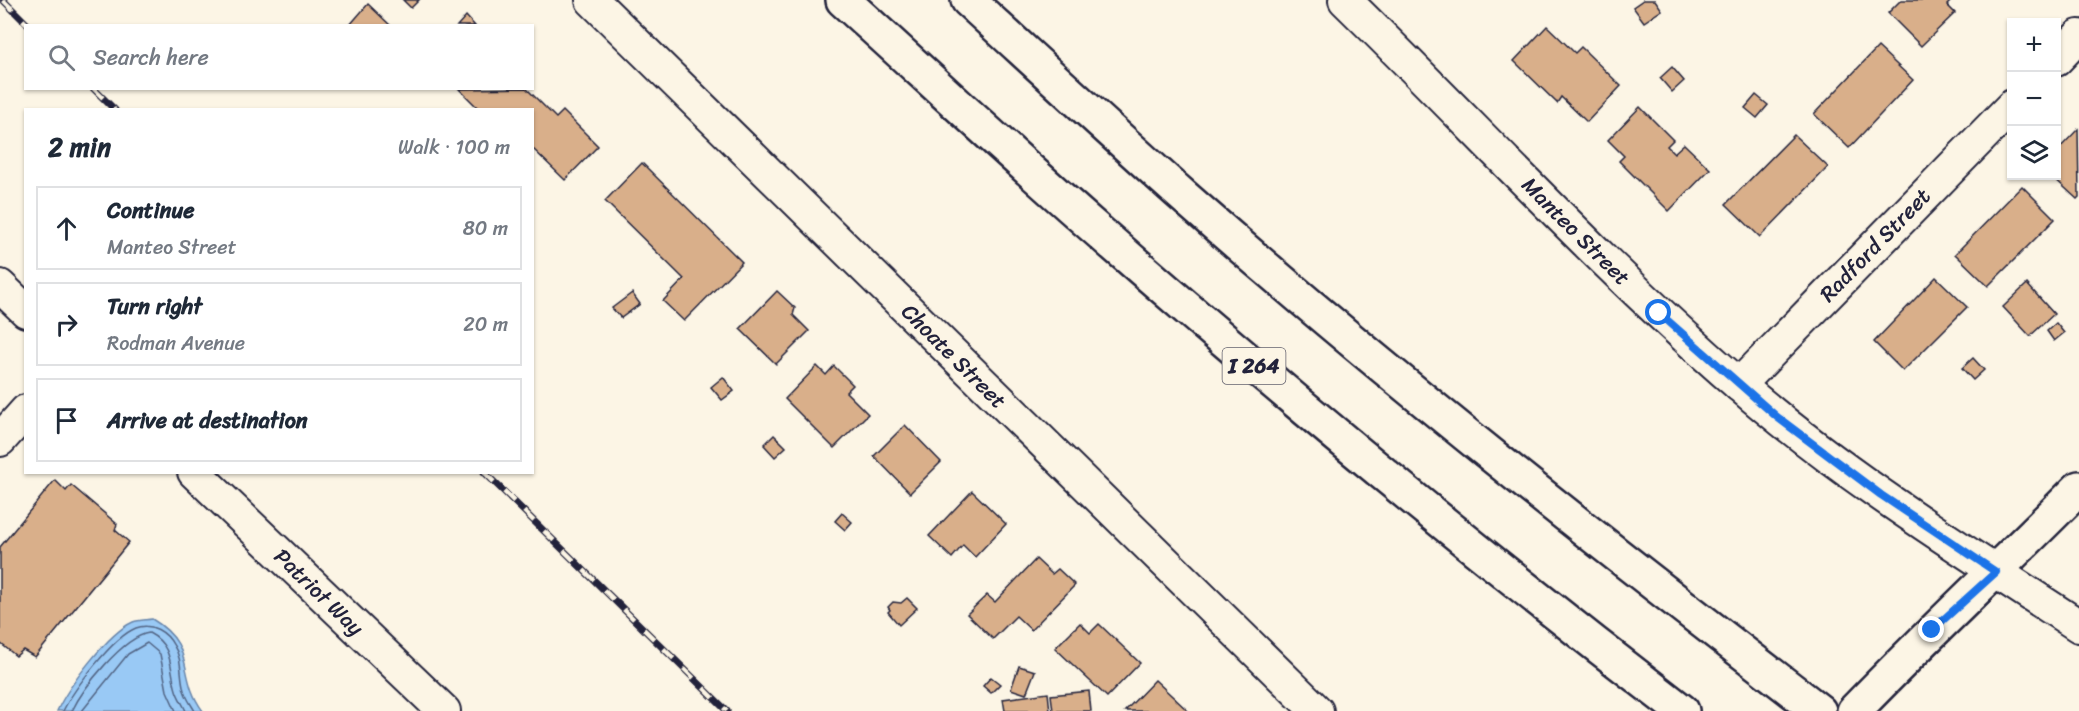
<!DOCTYPE html>
<meta charset="utf-8">
<style>
body{margin:0;font-family:Sriracha,sans-serif;background:#f6f6f7;color:#1f2937}
.controls{position:absolute;right:18px;top:18px;display:grid;overflow:hidden;border-radius:0px;box-shadow:0 2px 4px #0004}
.controls button{width:54px;height:54px;display:grid;place-items:center;padding:0;border:0;border-bottom:2px solid #e0e1e3;background:#fff;color:#1f2937;font:30px sans-serif}
.stop{position:absolute;width:18px;height:18px;margin:-14px;border:4px solid #1a73e8;border-radius:50%;background:#fff}
.stop.end{background:#1a73e8;border-color:#fff;box-shadow:0 2px 6px #0008}
.list{margin:0;padding:0;list-style:none}
h2{display:flex;justify-content:space-between;align-items:center;height:78px;margin:0;padding:0 24px;font-size:26px}
h2 small{font-size:20px;font-weight:400;color:#747a83}
.list li{display:grid;grid-template-columns:39px 1fr auto;gap:18px;align-items:center;box-sizing:border-box;height:84px;margin:0 12px 12px;padding:0 12px;border:2px solid #e0e1e3;border-radius:0px}
.list b{display:block;font-size:22px;white-space:nowrap}
.list p{margin:0;font-size:20px;white-space:nowrap;color:#747a83}
.list em{font-size:20px;font-style:normal;color:#747a83}
.icon{flex:none;width:33px;height:33px;fill:none;stroke:currentColor;stroke-width:2;stroke-linecap:round;stroke-linejoin:round}
.map{position:relative;flex:none;width:2079px;height:711px;overflow:hidden}
.search{position:absolute;background:#fff;box-shadow:0 2px 4px #0004;left:24px;top:24px;width:510px;height:66px;display:flex;align-items:center;gap:15px;box-sizing:border-box;padding:0 21px;border-radius:0px;color:#747a83;font-size:22px}
.panel{position:absolute;background:#fff;box-shadow:0 2px 4px #0004;left:24px;top:108px;width:510px;height:366px;border-radius:0px}
.map>svg:first-child{display:block}
.water{fill:#99c9f5;stroke:#6986ab;stroke-width:1.5}
.lines{fill:none;stroke-linecap:round;stroke-linejoin:round}
.shore{stroke:#526585;stroke-width:1.5}
.building{fill:#d9af8a;stroke:#22223b;stroke-width:1.5}
.minor-casing{stroke:#22223b;stroke-width:36}
.tertiary-casing{stroke:#22223b;stroke-width:38}
.motorway-casing{stroke:#22223b;stroke-width:38}
.minor{stroke:#fcf5e5;stroke-width:32}
.tertiary{stroke:#fcf5e5;stroke-width:33}
.motorway{stroke:#fcf5e5;stroke-width:33}
.rail-casing{stroke:#22223b;stroke-width:7}
.rail{stroke:#fcf5e5;stroke-width:4.5;stroke-dasharray:14;stroke-linecap:butt}
.route{stroke:#1a73e8;stroke-width:8}
.labels{text-anchor:middle;dominant-baseline:central;stroke-width:6;stroke-linejoin:round;paint-order:stroke}
.shield{fill:#fcf5e5;stroke:#63616e;stroke-width:1.5}
.shield-label{font-size:21px;font-weight:bold;fill:#22223b}
.street-label{font-size:22px;fill:#22223b;stroke:#fcf5e5}
</style>
<div class="map">
<svg width="2079" height="711" viewBox="0 0 2079 711">
<rect width="100%" height="100%" fill="#fcf5e5"/>
<filter id="ink" filterUnits="userSpaceOnUse"><feTurbulence type="fractalNoise" baseFrequency=".0167" numOctaves="2"/><feDisplacementMap in="SourceGraphic" scale="12" xChannelSelector="R" yChannelSelector="G"/><feConvolveMatrix kernelMatrix="1 2 1 2 8 2 1 2 1" color-interpolation-filters="sRGB"/></filter>
<g filter="url(#ink)">
<!-- water -->
<path class="water" d="M152,619C198,647 176,675 203,711H57C68,687 108,633 133,622C139,620 146,620 152,619Z"/>
<g class="lines">
<!-- shore -->
<g class="shore">
<path d="M63,711C74,689 113,637 136,628C151,622 167,632 174,646C182,658 180,673 183,686C184,695 191,704 195,711"/>
<path d="M72,711C83,688 123,637 149,633C174,646 169,667 176,690C178,697 183,704 186,711"/>
<polyline points="82,711 128,654 147,643 160,654 167,691 176,711"/>
</g>
</g>
<!-- building -->
<g class="building">
<polygon points="403,0 419,0 411,8"/>
<polygon points="1643,0 1655,0 1662,10 1644,22 1633,7"/>
<polygon points="1901,0 1952,0 1947,5 1955,13 1921,46 1888,13"/>
<polygon points="368,4 391,26 349,26"/>
<polygon points="466,16 475,26 457,26"/>
<polygon points="1547,26 1575,53 1581,47 1621,86 1587,122 1561,97 1557,103 1514,61"/>
<polygon points="1878,47 1913,80 1849,148 1814,114"/>
<polygon points="1672,67 1684,81 1672,92 1660,78"/>
<polygon points="526,88 556,118 563,111 598,146 565,180 532,148 532,110 480,110 459,89"/>
<polygon points="1756,95 1768,105 1757,118 1745,108"/>
<polygon points="1640,107 1673,140 1667,146 1674,153 1684,144 1710,169 1669,211 1619,161 1624,156 1608,140"/>
<polygon points="2078,129 2079,197 2077,199 2052,176 2056,176 2056,152"/>
<polygon points="1794,135 1828,167 1760,237 1726,204"/>
<polygon points="642,163 742,262 684,321 663,301 684,279 605,201"/>
<polygon points="2022,186 2055,219 1988,286 1955,254"/>
<polygon points="1936,277 1967,307 1903,371 1874,342"/>
<polygon points="2027,284 2054,314 2030,336 2003,307"/>
<polygon points="777,291 795,308 793,315 809,331 776,364 740,329"/>
<polygon points="632,293 640,304 621,318 612,308"/>
<polygon points="2056,323 2064,333 2054,341 2047,331"/>
<polygon points="1973,358 1984,370 1973,380 1962,368"/>
<polygon points="817,366 826,375 834,366 853,385 846,392 868,414 834,448 785,399"/>
<polygon points="723,377 734,391 722,400 711,387"/>
<polygon points="905,425 941,462 910,493 874,456"/>
<polygon points="774,435 786,447 775,457 764,445"/>
<polygon points="55,480 66,491 71,485 117,524 115,530 129,542 35,657 23,650 16,656 0,643 0,547"/>
<polygon points="972,491 1006,524 975,557 963,545 952,558 929,536"/>
<polygon points="842,513 852,522 845,530 835,521"/>
<polygon points="1036,559 1052,574 1058,569 1075,585 1031,630 1016,616 993,639 967,614 987,595 995,602"/>
<polygon points="907,598 917,608 899,625 888,612 890,610 888,607 893,602 901,603"/>
<polygon points="1080,623 1090,633 1099,624 1140,663 1107,697 1055,648"/>
<polygon points="1019,666 1035,671 1026,694 1011,689"/>
<polygon points="991,677 1000,684 991,693 983,686"/>
<polygon points="1155,680 1188,711 1125,711"/>
<polygon points="1089,691 1091,711 1053,711 1051,695"/>
<polygon points="1048,693 1050,711 1005,711 1003,699"/>
</g>
<g class="lines">
<!-- minor casing -->
<g class="minor-casing">
<g id="minor">
<polyline points="592,0 1317,711"/>
<path d="M1345,0C1476,128 1600,264 1738,384C1843,476 1963,550 2079,626"/>
<polyline points="2056,60 2079,36"/>
<polyline points="0,286 26,311"/>
<polyline points="1739,385 2012,106"/>
<polyline points="0,440 26,411"/>
<polyline points="194,472 444,711"/>
</g>
</g>
<!-- tertiary casing -->
<g class="tertiary-casing">
<path id="tertiary" d="M1854,711C1927,635 2005,563 2079,488"/>
</g>
<!-- motorway casing -->
<g class="motorway-casing">
<g id="motorway">
<path d="M843,0C928,77 1011,155 1097,230C1287,397 1482,558 1682,711"/>
<path d="M968,0C1039,65 1110,131 1182,195C1387,376 1602,545 1819,711"/>
</g>
</g>
<!-- minor -->
<use href="#minor" class="minor"/>
<!-- tertiary -->
<use href="#tertiary" class="tertiary"/>
<!-- motorway -->
<use href="#motorway" class="motorway"/>
<!-- rail casing -->
<g class="rail-casing">
<g id="rail">
<polyline points="3,0 29,26"/>
<polyline points="93,88 115,110"/>
<polyline points="484,472 727,711"/>
</g>
</g>
<!-- rail -->
<use href="#rail" class="rail"/>
</g>
</g>
<g class="lines" filter="url(#ink)">
<!-- route -->
<polyline class="route" points="1659,313 1777,417 1881,495 1996,572 1932,630"/>
</g>
<g class="labels">
<!-- shield labels -->
<rect class="shield" x="1222.5" y="348" width="63" height="36" rx="4.5"/>
<g class="shield-label">
<text x="1254" y="366">I 264</text>
</g>
<!-- street labels -->
<g class="street-label">
<text transform="translate(1576 231) rotate(45)">Manteo Street</text>
<text transform="translate(1875 245) rotate(-46)">Radford Street</text>
<text transform="translate(954 356) rotate(45)">Choate Street</text>
<text transform="translate(319 592) rotate(44)">Patriot Way</text>
</g>
</g>
</svg>
<div class="controls">
<button>+</button>
<button>−</button>
<button><svg class="icon" aria-label="layers" viewBox="0 0 24 24"><path d="M12 4l9 5-9 5-9-5zM3 14l9 5 9-5"/></svg></button>
</div>
<div class="stop" style="left:1659px;top:313px"></div>
<div class="stop end" style="left:1932px;top:630px"></div>
<div class="search"><svg class="icon" aria-label="search" viewBox="0 0 24 24"><circle cx="10" cy="10" r="6"/><path d="M15 15l6 6"/></svg>Search here</div>
<section class="panel">
<h2>2 min<small>Walk · 100 m</small></h2>
<ul class="list">
<li><svg class="icon" aria-label="ahead" viewBox="0 0 24 24"><path d="M12 20V5M6 11l6-6 6 6"/></svg><div><b>Continue</b><p>Manteo Street</p></div><em>80 m</em></li>
<li><svg class="icon" aria-label="right" viewBox="0 0 24 24"><path d="M7 20v-9h11M14 6l5 5-5 5"/></svg><div><b>Turn right</b><p>Rodman Avenue</p></div><em>20 m</em></li>
<li><svg class="icon" aria-label="arrive" viewBox="0 0 24 24"><path d="M6 21V4h12l-3 4 3 4H6"/></svg><div><b>Arrive at destination</b></div></li>
</ul>
</section>
</div>
